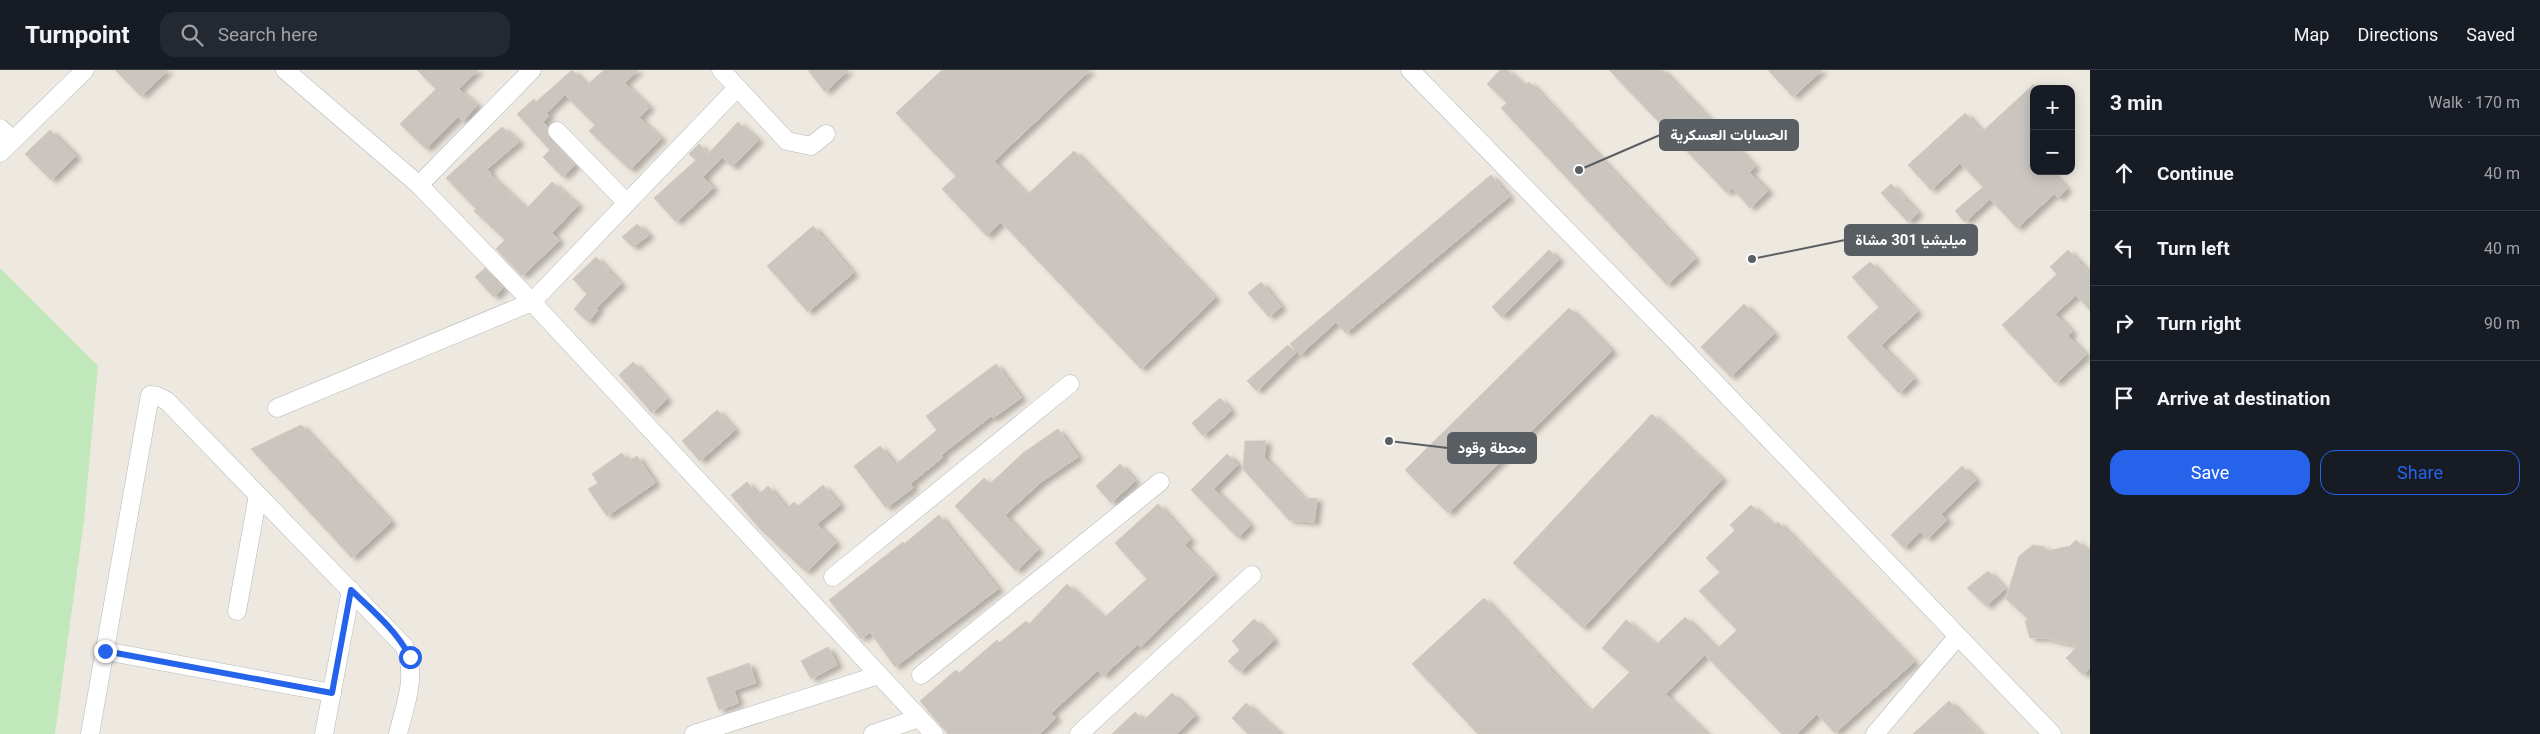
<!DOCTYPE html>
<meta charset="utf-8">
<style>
body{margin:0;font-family:Roboto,Vazirmatn,sans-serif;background:#242831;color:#f1f3f6}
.controls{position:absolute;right:15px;top:15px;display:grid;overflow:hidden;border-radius:10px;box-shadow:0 2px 12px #0003}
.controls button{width:45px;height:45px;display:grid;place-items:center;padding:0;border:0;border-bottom:1px solid #363941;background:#171b24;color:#f1f3f6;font:25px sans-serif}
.stop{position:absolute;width:15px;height:15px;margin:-11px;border:4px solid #2563eb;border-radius:50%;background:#fff}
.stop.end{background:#2563eb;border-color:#fff;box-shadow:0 1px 5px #0008}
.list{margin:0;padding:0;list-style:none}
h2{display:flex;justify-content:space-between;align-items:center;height:65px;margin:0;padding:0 20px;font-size:21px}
h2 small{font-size:16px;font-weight:400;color:#9ea1a6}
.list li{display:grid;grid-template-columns:32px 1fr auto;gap:15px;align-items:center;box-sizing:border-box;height:75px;padding:0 20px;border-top:1px solid #363941}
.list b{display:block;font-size:19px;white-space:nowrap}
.list em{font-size:16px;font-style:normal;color:#9ea1a6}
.actions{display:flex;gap:10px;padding:15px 20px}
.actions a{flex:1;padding:11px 0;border:1px solid #2563eb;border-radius:15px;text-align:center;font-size:18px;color:#2563eb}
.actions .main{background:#2563eb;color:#fff}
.icon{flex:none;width:28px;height:28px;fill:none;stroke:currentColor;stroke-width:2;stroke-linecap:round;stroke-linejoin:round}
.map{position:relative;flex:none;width:2090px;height:664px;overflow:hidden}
header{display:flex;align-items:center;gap:30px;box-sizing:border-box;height:70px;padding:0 25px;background:#171b24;border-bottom:1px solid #363941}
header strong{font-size:24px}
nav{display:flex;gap:28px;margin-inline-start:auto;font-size:18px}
.search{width:350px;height:45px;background:#242831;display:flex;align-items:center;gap:12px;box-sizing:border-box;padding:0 18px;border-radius:15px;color:#9ea1a6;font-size:19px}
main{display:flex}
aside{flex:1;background:#171b24}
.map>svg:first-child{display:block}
.green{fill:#c0e8ba}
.building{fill:#cac5bf;stroke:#d3c9be;filter:url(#shadow)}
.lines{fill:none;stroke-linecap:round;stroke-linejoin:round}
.minor-casing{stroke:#b3b8bc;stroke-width:19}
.minor{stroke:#fff;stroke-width:18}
.route{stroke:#2563eb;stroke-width:6}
.leader{fill:none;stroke:#595e63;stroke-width:2}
.callout-dot{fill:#595e63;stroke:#fff;stroke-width:2}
.callout{fill:#595e63;stroke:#595e63;stroke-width:2}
.callout-label{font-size:15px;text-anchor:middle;font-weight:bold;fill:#fff}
</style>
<header>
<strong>Turnpoint</strong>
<div class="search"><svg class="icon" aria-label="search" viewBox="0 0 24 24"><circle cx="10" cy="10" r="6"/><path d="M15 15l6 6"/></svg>Search here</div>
<nav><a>Map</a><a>Directions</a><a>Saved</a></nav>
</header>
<main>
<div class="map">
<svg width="2090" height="664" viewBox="0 0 2090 664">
<defs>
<filter id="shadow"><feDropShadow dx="5.5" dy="3" stdDeviation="2.5" flood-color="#0004"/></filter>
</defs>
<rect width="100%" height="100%" fill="#eee9e0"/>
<!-- green -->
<polygon class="green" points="0,198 98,296 84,450 55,664 0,664"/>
<!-- building -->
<g class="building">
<polygon points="115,0 168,0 141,26"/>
<polygon points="417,0 478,0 458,19 477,35 463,51 458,47 426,79 400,54 436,19"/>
<polygon points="572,0 587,15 604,0 638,0 624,13 649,37 639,48 661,68 630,100 589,61 595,55 565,25 546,43 549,46 543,52 547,57 547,63 549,68 575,95 563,107 543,87 550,80 517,44 534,29 536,32"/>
<polygon points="808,0 848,0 825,22"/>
<polygon points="942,0 1090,0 994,91 1027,125 1074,81 1215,228 1141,299 1001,152 987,166 942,119 956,106 896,43"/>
<polygon points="1500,0 1507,0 1524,16 1529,12 1695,189 1667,215 1501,38 1507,33 1487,14"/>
<polygon points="1609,0 1662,0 1755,97 1749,102 1768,121 1750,138 1732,118 1727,123"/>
<polygon points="1768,0 1822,0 1793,27"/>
<polygon points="2034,14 2034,101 2050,101 2067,119 2058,128 2054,124 2017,158 1990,129 1965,152 1955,141 1983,117 1960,93 1931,120 1908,95 1965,43 1982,62"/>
<polygon points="738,52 758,70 732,97 722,87 703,107 713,118 676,152 654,128 696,90 689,84 699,74 708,84"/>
<polygon points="502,57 519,72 487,99 491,104 490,105 526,139 552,112 578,135 552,163 559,171 522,206 496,179 505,170 474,141 476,139 446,108"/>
<polygon points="50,60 76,86 51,110 25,84"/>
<polygon points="1491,105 1509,127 1346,263 1336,252 1300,285 1290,274"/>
<polygon points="1891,114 1918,143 1908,152 1881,123"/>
<polygon points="637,154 649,165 633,177 622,167"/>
<polygon points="813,156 853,203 808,242 767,196"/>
<polygon points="1549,180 1559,190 1502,247 1492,237"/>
<polygon points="2068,180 2090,204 2090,240 2076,225 2055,244 2072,262 2068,266 2086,285 2056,313 2002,255 2057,204 2050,197"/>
<polygon points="596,187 621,214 596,238 598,240 588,252 574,239 587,224 573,209"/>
<polygon points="1870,192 1917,242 1881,275 1914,309 1899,323 1847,267 1879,237 1852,207"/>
<polygon points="485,198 503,218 494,227 475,207"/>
<polygon points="1261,212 1281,237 1269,247 1248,223"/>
<polygon points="1744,234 1774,264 1731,307 1701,277"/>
<polygon points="1569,238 1612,281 1448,443 1405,400"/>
<polygon points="1288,275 1296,283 1257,321 1247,311"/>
<polygon points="633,292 667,329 652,343 619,305"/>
<polygon points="996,294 1021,328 993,348 991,346 941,385 943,387 910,414 913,418 886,438 854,396 880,376 895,395 937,360 926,346"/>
<polygon points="1220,328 1231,341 1203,366 1192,353"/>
<polygon points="717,340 735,360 700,391 682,371"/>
<polygon points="1652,344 1722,409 1583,558 1513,493"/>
<polygon points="301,355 391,452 352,488 251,379"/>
<polygon points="1058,359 1078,387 1041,412 1005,445 1038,480 1016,501 955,436 984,408 990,414 1023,383"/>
<polygon points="1245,371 1266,371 1264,387 1304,429 1317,428 1314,452 1289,450 1243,399"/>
<polygon points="622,383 628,392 637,386 655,413 607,446 588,419 598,413 592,404"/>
<polygon points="1227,384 1238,395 1214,419 1250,455 1238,468 1191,420"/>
<polygon points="1120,394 1135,411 1111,433 1096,416"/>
<polygon points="1962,396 1976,410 1941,444 1947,450 1927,469 1920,462 1904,478 1891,465"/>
<polygon points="747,412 758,425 768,416 787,439 794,432 798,436 823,415 840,435 817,454 836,473 806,502 760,459 731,425"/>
<polygon points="1158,434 1190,470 1185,475 1214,505 1140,577 1138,574 1103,606 1098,600 1051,643 1056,648 1039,664 948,664 920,631 956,600 959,603 997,570 999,573 1026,551 1029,554 1067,514 1104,548 1147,509 1115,473"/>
<polygon points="1751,435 1774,456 1778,452 1914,592 1835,663 1817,644 1797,664 1782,664 1705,585 1665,624 1707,664 1478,664 1412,594 1484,528 1590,642 1630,602 1602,578 1626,550 1656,575 1685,547 1717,579 1737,560 1699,521 1720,502 1706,488 1735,460 1730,455"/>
<polygon points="939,445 998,519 895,597 870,562 861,569 829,530 903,472 904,474"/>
<polygon points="2076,470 2090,483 2090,598 2083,605 2066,588 2078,576 2045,568 2030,568 2025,551 2028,549 2006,529 2019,486 2033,475 2044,477 2047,481 2070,476"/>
<polygon points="1988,501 2005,519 1986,536 1967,518"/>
<polygon points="1254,549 1274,570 1240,602 1228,591 1240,580 1232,571"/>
<polygon points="828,577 837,595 811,609 801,591"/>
<polygon points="749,593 756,613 734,620 738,633 719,640 707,608"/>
<polygon points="1172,623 1195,646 1176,664 1112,664 1135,642 1143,651"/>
<polygon points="1949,631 1981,664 1913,664"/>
<polygon points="1246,633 1280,664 1248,664 1232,648"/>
</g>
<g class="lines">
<!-- minor casing -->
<g class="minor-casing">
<g id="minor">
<polyline points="285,0 419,115 532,232 934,664"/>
<polyline points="721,0 787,71 811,76 826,64"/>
<polyline points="1410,0 1676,272 2052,664"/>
<polyline points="0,58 13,70"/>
<polyline points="557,61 627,133"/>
<polyline points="0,83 85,0"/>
<polyline points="419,115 532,0"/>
<polyline points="277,338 532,232 737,18"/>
<polyline points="833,507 1070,314"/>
<polyline points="237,541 258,425"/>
<polyline points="105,581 332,623"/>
<polyline points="921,605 1160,412"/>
<path d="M90,664L150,325L157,326L167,331L404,576C418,605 405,635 398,664"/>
<polyline points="324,664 351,520"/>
<polyline points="694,664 879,605"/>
<polyline points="873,664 919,648"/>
<polyline points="1079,664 1252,505"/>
<polyline points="1875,664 1958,566"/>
</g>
</g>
<!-- minor -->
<use href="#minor" class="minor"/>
</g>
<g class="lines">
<!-- route -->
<path class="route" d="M105,581L332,623L351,520C372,540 397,561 410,587"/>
</g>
<!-- callouts -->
<path class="leader" d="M1579 100L1660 65M1752 189L1845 170M1389 371L1448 378"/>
<g class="callout-dot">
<circle cx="1579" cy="100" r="5"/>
<circle cx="1752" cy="189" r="5"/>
<circle cx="1389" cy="371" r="5"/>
</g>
<g class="callout">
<rect x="1660" y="50" width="138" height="30" rx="5"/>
<rect x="1845" y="155" width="132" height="30" rx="5"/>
<rect x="1448" y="363" width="88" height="30" rx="5"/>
</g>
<g class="callout-label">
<text x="1729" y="70">الحسابات العسكرية</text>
<text x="1911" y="175">ميليشيا 301 مشاة</text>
<text x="1492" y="383">محطة وقود</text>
</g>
</svg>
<div class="controls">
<button>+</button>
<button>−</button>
</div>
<div class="stop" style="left:410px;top:587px"></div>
<div class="stop end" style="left:105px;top:581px"></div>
</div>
<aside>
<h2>3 min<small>Walk · 170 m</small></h2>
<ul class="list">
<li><svg class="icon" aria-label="ahead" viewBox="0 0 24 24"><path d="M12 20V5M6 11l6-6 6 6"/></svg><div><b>Continue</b></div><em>40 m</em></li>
<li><svg class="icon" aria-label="left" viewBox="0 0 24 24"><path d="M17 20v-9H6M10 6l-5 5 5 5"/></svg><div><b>Turn left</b></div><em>40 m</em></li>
<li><svg class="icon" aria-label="right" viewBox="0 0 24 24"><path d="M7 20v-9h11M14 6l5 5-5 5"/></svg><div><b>Turn right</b></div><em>90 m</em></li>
<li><svg class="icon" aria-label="arrive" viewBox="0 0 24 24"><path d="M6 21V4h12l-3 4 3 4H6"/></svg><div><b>Arrive at destination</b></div></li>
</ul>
<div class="actions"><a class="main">Save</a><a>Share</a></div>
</aside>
</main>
